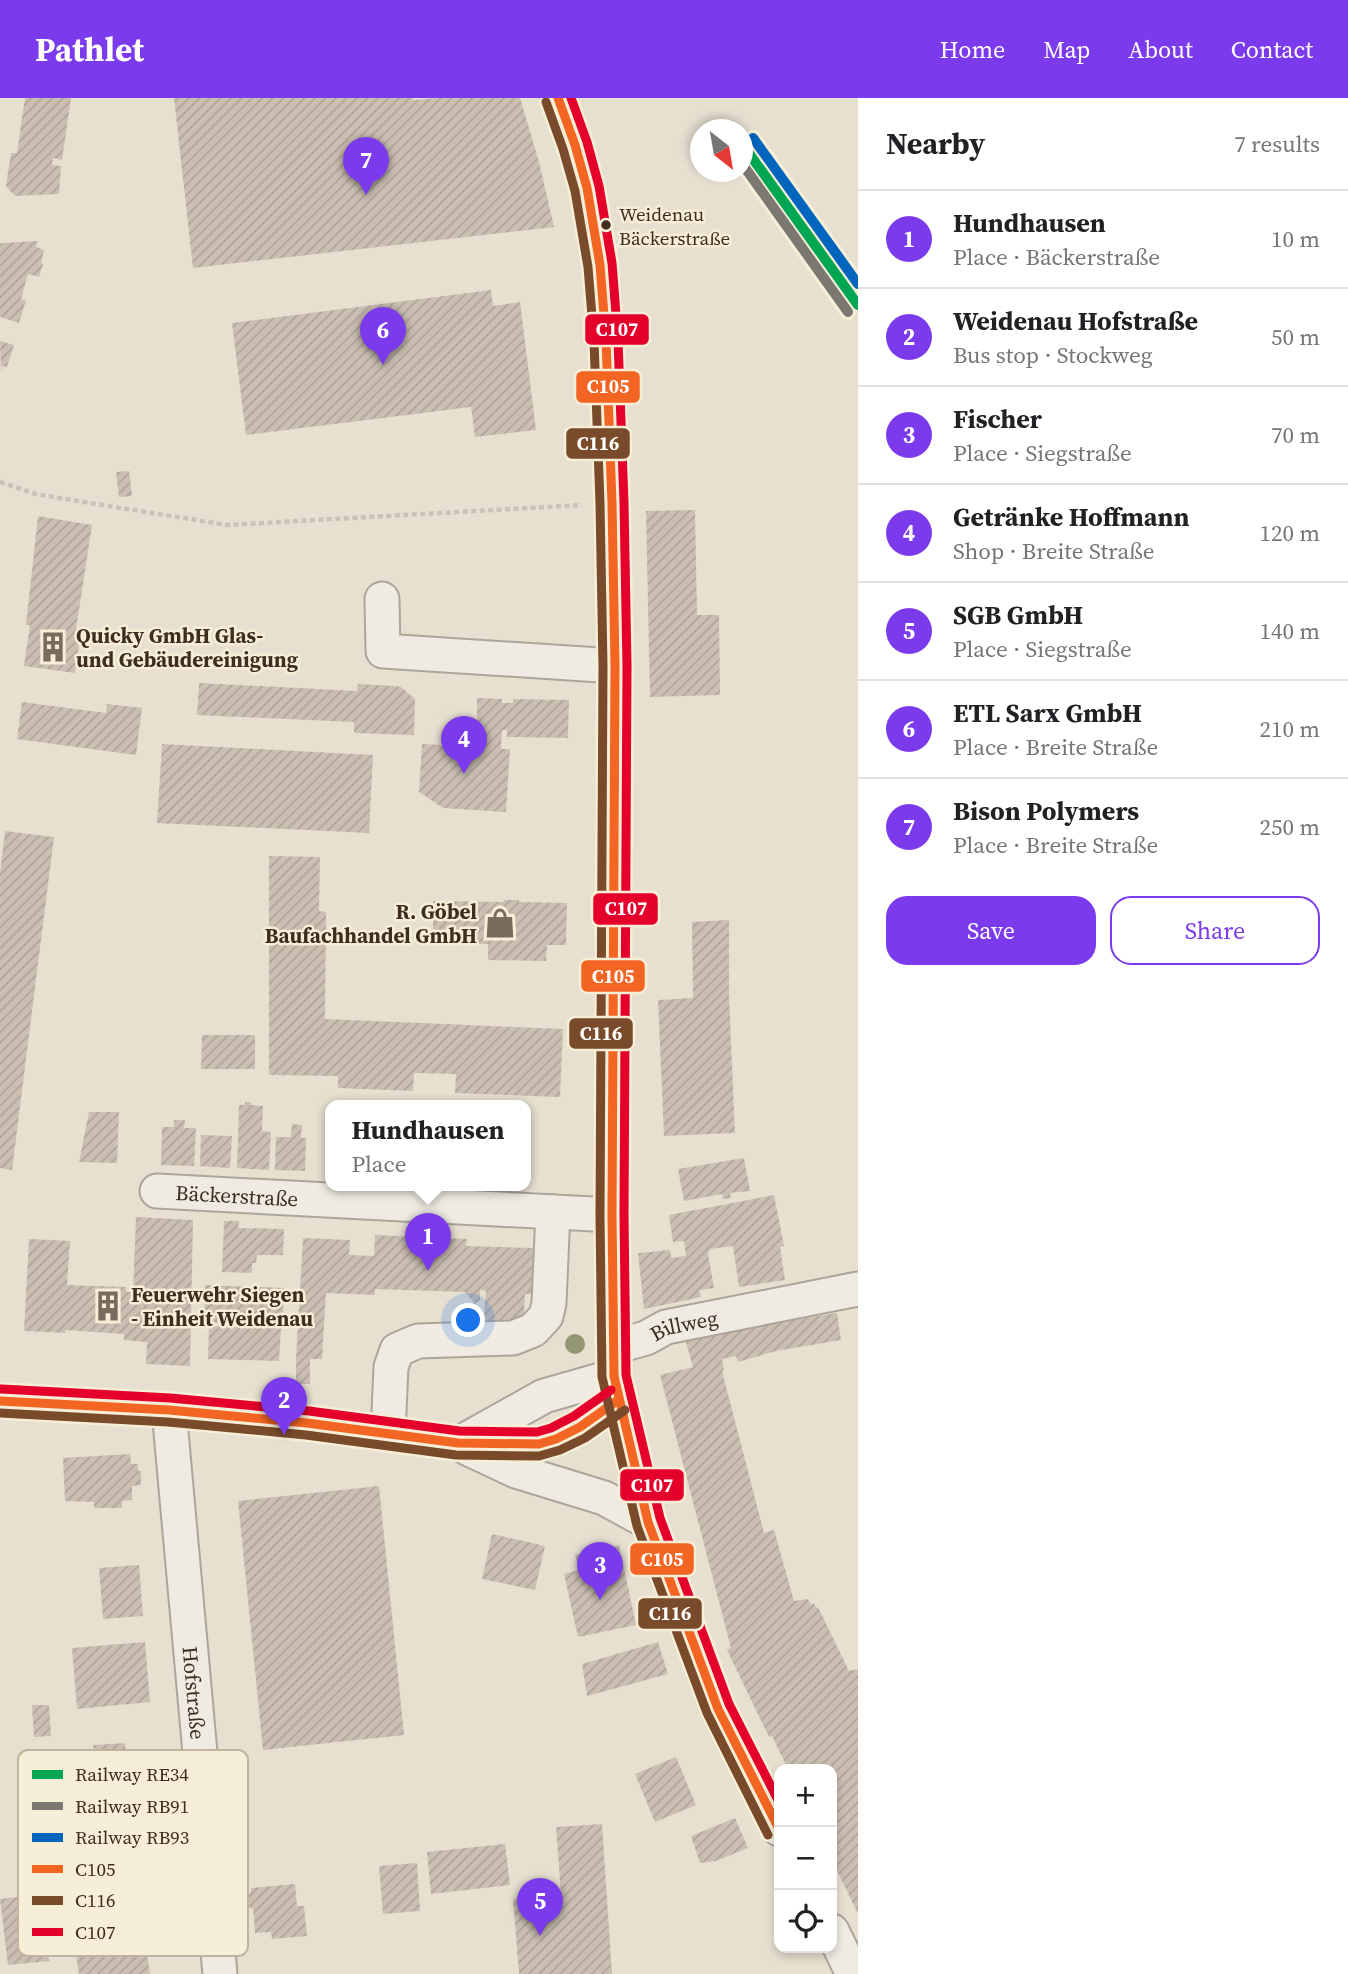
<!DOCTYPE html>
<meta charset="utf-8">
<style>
body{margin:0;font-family:"Source Serif 4",serif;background:#f2f2f2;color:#202124}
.controls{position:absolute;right:21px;bottom:21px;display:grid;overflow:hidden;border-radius:14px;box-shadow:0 4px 10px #0003}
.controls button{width:63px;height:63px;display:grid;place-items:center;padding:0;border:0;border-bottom:2px solid #e0e0e0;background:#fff;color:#202124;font:35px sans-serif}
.compass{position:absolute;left:690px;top:21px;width:63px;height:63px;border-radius:50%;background:#fff;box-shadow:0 4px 10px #0003;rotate:149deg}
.you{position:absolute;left:469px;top:1223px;width:24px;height:24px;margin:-18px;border:5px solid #fff;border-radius:50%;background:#1a73e8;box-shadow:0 0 0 10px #1a73e833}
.badge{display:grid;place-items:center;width:46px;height:46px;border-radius:50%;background:#7c3aed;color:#fff;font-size:23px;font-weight:700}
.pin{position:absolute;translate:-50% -58px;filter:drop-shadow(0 2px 4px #0008)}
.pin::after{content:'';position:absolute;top:37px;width:24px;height:21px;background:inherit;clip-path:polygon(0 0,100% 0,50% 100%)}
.popup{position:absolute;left:325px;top:1002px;width:206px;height:91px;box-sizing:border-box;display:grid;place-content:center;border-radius:14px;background:#fff;filter:drop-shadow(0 2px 5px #0005);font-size:23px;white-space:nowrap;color:#757577}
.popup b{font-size:26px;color:#202124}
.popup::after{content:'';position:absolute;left:50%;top:100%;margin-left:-14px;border:14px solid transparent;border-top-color:#fff}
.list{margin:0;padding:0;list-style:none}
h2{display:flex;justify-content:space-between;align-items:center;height:91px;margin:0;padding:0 28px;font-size:30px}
h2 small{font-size:23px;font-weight:400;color:#757577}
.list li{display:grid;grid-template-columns:46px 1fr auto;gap:21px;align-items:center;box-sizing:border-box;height:98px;padding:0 28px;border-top:2px solid #e0e0e0}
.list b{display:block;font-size:26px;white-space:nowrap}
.list p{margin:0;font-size:23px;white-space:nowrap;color:#757577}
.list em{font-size:23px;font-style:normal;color:#757577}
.actions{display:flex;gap:14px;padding:21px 28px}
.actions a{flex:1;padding:16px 0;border:2px solid #7c3aed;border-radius:21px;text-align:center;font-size:24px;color:#7c3aed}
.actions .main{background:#7c3aed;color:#fff}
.icon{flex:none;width:38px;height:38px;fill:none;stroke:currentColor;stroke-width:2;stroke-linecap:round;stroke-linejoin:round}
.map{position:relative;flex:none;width:858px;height:1876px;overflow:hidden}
header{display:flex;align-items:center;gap:42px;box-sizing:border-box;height:98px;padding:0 35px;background:#7c3aed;color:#fff}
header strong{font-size:33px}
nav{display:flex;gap:38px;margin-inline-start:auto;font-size:24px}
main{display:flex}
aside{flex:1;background:#fff}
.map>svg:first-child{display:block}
.building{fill:url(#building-hatch)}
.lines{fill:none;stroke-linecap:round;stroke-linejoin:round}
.minor-casing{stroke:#ada599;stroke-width:37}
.path{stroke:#c8c2b9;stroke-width:4.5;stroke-dasharray:5 3.5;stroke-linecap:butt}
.minor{stroke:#efebe3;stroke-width:33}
.bus-1-casing{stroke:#f7eed8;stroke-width:14}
.bus-2-casing{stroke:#f7eed8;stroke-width:14}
.bus-3-casing{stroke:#f7eed8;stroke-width:14}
.bus-1{stroke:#f26522;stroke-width:9}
.bus-2{stroke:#7a4b2a;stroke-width:9}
.bus-3{stroke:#e4002b;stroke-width:9}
.rail-1-casing{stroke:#f7eed8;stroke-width:16}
.rail-2-casing{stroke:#f7eed8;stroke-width:16}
.rail-3-casing{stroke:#f7eed8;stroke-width:16}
.rail-1{stroke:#00a651;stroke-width:10}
.rail-2{stroke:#7b7872;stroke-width:10}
.rail-3{stroke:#0065bd;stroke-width:10}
.tree{fill:#929673}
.bus-dot{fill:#3d2e20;stroke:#f7eed8;stroke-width:2.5}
.labels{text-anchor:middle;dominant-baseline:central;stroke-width:5;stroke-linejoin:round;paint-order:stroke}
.bus-label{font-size:19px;fill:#3d2e20;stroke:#f7eed8;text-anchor:start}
.poi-label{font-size:21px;font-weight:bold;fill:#3d2e20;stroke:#f7eed8;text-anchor:start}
.street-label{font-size:21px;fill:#3d2e20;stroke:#f7eed8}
.key{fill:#f7eed8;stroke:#bfb4a1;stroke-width:2}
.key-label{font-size:19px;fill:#3d2e20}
.line-badge{stroke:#f7eed8;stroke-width:2.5}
.badge-label{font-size:19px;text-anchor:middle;font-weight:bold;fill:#fff}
</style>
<header>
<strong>Pathlet</strong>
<nav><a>Home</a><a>Map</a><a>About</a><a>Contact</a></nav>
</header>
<main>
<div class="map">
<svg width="858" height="1876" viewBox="0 0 858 1876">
<defs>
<pattern id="building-hatch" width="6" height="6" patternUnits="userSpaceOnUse" patternTransform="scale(1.75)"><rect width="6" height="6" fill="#cbbfb2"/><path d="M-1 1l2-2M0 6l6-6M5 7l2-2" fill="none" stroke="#afa499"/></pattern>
</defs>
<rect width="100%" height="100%" fill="#e7e0d1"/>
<!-- building -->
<g class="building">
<polygon points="25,0 71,0 62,62 53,60 52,67 61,68 59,96 15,98 6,88 11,55 17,55"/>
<polygon points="174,0 413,0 413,2 438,0 520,0 539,64 554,129 193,170"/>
<polygon points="38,143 36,149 44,152 41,165 43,166 39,179 28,176 21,201 26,202 19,225 0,219 0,146 2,145"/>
<polygon points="491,192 493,208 520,204 536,332 475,339 471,309 246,337 232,225"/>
<polygon points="0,243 14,247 7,269 2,268 1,273"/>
<polygon points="129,373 132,398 119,399 116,374"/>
<polygon points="695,412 697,517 719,517 720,597 650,599 646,413"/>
<polygon points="38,418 92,427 76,531 81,531 75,575 24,568 30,527 26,527"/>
<polygon points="199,585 357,593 358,586 396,588 401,589 415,601 414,637 354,635 354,624 197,617"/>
<polygon points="477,600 502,601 502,605 513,605 513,601 569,602 568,640 507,639 507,632 502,632 501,651 510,651 506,714 443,710 419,694 422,646 477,649"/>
<polygon points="22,604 106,615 107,606 142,610 136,657 17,641"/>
<polygon points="162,646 373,657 369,735 157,725"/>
<polygon points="5,733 54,739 12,1072 0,1070 0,776"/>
<polygon points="269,758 320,759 319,813 326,814 325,921 563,931 560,999 455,995 456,976 414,975 413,993 338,990 338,978 269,977"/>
<polygon points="504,802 519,802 519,804 567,805 566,847 547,847 546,863 488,862 488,846 433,845 433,803 504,804"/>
<polygon points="729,822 729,898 735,1035 664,1038 658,902 693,900 692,824"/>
<polygon points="202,937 255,937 255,971 201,971"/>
<polygon points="245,1004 251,1004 251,1007 263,1008 262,1033 271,1034 269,1072 237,1070 239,1007 245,1007"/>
<polygon points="89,1014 119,1014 117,1065 79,1064"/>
<polygon points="174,1022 185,1022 184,1030 196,1030 194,1068 161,1067 162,1029 174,1029"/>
<polygon points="292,1026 302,1027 301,1040 306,1040 305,1073 275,1072 276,1039 291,1039"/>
<polygon points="201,1037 232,1038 230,1070 200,1068"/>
<polygon points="744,1060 750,1093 730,1095 731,1100 723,1101 722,1096 684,1103 678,1071"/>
<polygon points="774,1097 784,1148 780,1149 785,1182 739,1189 733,1148 710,1151 708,1155 714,1190 699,1192 701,1199 644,1211 638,1155 670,1152 671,1160 686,1158 684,1143 673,1144 669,1117"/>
<polygon points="136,1119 193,1122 190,1268 146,1266 147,1244 124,1242 124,1236 65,1232 65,1235 24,1233 29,1141 70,1143 67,1187 126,1189 126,1194 133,1194"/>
<polygon points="224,1123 239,1123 238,1130 284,1131 283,1157 257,1157 256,1165 252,1165 252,1175 222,1174"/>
<polygon points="375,1137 467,1141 466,1148 533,1150 532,1196 525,1196 524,1215 516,1226 483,1230 486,1193 480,1192 480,1202 475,1206 465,1194 375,1191 375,1197 326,1195 322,1261 310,1261 310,1286 296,1286 296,1261 303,1140 350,1142 349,1157 374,1158"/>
<polygon points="205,1187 284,1190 283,1215 263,1215 263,1229 281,1230 279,1263 208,1261 209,1228 238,1229 238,1214 225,1214 225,1225 204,1224"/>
<polygon points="837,1215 841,1242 776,1253 738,1264 736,1258 722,1261 724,1272 722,1273 764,1435 774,1432 794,1503 808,1501 811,1507 814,1505 816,1510 818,1509 849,1573 858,1571 858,1816 832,1762 832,1671 788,1671 772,1638 769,1639 727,1552 731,1550 660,1277 693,1269 686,1244 731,1232"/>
<polygon points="130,1356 131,1366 138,1366 138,1373 141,1373 141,1387 132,1388 132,1402 122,1403 122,1410 94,1410 94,1404 65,1403 63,1360"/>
<polygon points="379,1388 404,1637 263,1652 238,1403"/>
<polygon points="492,1436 545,1448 535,1492 482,1481"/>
<polygon points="619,1447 636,1527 578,1539 564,1476 579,1472 575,1457"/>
<polygon points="139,1467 143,1518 103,1521 99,1470"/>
<polygon points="145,1544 150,1604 77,1611 72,1550"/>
<polygon points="658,1544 668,1576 587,1598 582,1566"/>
<polygon points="32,1607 49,1607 51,1638 34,1639"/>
<polygon points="125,1645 127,1668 135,1667 135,1663 156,1661 160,1696 155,1696 157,1706 163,1711 154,1721 148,1716 111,1719 110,1706 106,1706 103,1681 107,1681 107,1670 96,1671 93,1647"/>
<polygon points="676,1659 696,1707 655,1724 635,1676"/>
<polygon points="735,1720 748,1750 716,1763 700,1765 691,1738"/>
<polygon points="602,1726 612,1876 519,1876 513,1801 561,1797 556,1729"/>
<polygon points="505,1746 510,1787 431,1796 427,1754"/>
<polygon points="160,1753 161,1762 163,1762 165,1805 119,1808 118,1796 113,1797 111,1769 116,1768 115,1757"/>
<polygon points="417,1765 420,1813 383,1816 379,1768"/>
<polygon points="295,1786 297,1808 304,1808 307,1838 272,1841 271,1834 255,1835 253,1811 246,1808 245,1800 251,1794 251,1790"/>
<polygon points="41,1796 49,1863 8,1867 0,1801"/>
<polygon points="143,1828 150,1876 79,1876 73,1838"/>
</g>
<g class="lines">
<!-- minor casing -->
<g class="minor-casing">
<g id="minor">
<polyline points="558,0 575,47 587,90 600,167 606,242 612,405 615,568 612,1117 614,1278 648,1424 718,1611 779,1731"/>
<polyline points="382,501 383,553 615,568"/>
<path id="s1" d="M157,1093L612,1117"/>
<path id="s2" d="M614,1249L646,1240L666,1229L858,1191"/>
<polyline points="0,1303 169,1312 307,1325 458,1345 539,1346 556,1341 580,1329 618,1302"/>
<path id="s3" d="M169,1312L220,1876"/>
<polyline points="388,1336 391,1269 397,1252 418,1243 513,1240 533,1232 546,1218 549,1205 553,1114"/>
<polyline points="460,1345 544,1298 614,1278"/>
<polyline points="467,1350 516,1373 604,1400 648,1424"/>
<polyline points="832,1833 853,1876"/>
</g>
</g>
<!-- path -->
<polyline class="path" points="0,384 36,396 59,400 227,427 582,407"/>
<!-- minor -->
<use href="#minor" class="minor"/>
<!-- bus-1 casing -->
<g class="bus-1-casing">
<g id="bus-1">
<polyline points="558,0 575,47 587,90 600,167 606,242 612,405 615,568 612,1117 614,1278 648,1424 718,1611 779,1731"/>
<polyline points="0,1303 169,1312 307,1325 458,1345 539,1346 556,1341 580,1329 618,1302"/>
</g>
</g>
<!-- bus-2 casing -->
<g class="bus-2-casing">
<g id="bus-2">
<polyline points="546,4 563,51 575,93 588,169 594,243 600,405 603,568 600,1117 602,1279 637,1428 707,1615 768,1737"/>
<polyline points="0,1315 168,1324 306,1337 456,1357 539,1358 560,1352 585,1340 625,1312"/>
</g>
</g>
<!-- bus-3 casing -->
<g class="bus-3-casing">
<g id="bus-3">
<polyline points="571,0 587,44 599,88 612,165 618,242 624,405 627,568 624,1117 626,1277 660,1420 729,1606 779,1704"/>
<polyline points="1,1291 170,1300 309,1313 459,1333 537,1334 551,1330 574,1318 611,1292"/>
</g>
</g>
<!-- bus-1 -->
<use href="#bus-1" class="bus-1"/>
<!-- bus-2 -->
<use href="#bus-2" class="bus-2"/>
<!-- bus-3 -->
<use href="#bus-3" class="bus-3"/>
<!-- rail-1 casing -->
<g class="rail-1-casing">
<polyline id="rail-1" points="743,47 858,207"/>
</g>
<!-- rail-2 casing -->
<g class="rail-2-casing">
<polyline id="rail-2" points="743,67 848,214"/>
</g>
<!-- rail-3 casing -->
<g class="rail-3-casing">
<polyline id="rail-3" points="753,40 858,186"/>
</g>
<!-- rail-1 -->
<use href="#rail-1" class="rail-1"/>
<!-- rail-2 -->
<use href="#rail-2" class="rail-2"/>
<!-- rail-3 -->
<use href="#rail-3" class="rail-3"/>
</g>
<!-- trees -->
<circle class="tree" cx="575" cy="1246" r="10"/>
<!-- icons -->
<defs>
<g id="building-bare" transform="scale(2.415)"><path d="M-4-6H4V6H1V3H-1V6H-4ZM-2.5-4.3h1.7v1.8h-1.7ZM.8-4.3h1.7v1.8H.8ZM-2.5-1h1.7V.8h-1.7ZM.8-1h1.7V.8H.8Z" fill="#786c5e" stroke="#f7eed8" stroke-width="2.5" paint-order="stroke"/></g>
<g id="shop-bare" transform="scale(2.415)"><path d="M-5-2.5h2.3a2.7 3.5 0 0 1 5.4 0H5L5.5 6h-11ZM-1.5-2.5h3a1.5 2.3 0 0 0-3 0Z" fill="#786c5e" stroke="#f7eed8" stroke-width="2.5" paint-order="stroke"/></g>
</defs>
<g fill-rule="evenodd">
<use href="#building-bare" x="53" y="549"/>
<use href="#shop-bare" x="500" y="825"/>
<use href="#building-bare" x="108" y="1208"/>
</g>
<!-- markers -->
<circle class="bus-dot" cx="606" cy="127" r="6"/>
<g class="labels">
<!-- bus labels -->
<g class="bus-label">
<text x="619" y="116">Weidenau<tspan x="619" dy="24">Bäckerstraße</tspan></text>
</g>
<!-- poi labels -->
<g class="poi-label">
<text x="76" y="537">Quicky GmbH Glas-<tspan x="76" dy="24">und Gebäudereinigung</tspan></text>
<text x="477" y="813" text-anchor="end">R. Göbel<tspan x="477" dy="24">Baufachhandel GmbH</tspan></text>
<text x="131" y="1196">Feuerwehr Siegen<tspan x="131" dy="24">- Einheit Weidenau</tspan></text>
</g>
<!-- street labels -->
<g class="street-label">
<text stroke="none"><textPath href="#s1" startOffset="80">Bäckerstraße</textPath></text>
<text stroke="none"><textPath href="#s2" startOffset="74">Billweg</textPath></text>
<text stroke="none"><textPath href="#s3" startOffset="284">Hofstraße</textPath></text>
</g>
</g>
<!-- legend -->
<rect x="18" y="1652" width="230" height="206" rx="10" class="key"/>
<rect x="32" y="1672" width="31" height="9" fill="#00a651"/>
<rect x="32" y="1704" width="31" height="8" fill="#7b7872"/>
<rect x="32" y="1735" width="31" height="9" fill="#0065bd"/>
<rect x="32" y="1767" width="31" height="8" fill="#f26522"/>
<rect x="32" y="1798" width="31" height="9" fill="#7a4b2a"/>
<rect x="32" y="1830" width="31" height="8" fill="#e4002b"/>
<g class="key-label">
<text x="75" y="1683">Railway RE34</text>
<text x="75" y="1715">Railway RB91</text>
<text x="75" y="1746">Railway RB93</text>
<text x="75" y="1778">C105</text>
<text x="75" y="1809">C116</text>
<text x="75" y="1841">C107</text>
</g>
<g class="line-badge">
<rect x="584" y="215" width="66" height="33" rx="7" fill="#e4002b"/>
<rect x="575" y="272" width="66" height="34" rx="7" fill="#f26522"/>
<rect x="565" y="329" width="66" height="33" rx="7" fill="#7a4b2a"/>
<rect x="592" y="794" width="67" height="34" rx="7" fill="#e4002b"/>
<rect x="580" y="861" width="66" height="34" rx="7" fill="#f26522"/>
<rect x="568" y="919" width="66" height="33" rx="7" fill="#7a4b2a"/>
<rect x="619" y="1370" width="66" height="34" rx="7" fill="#e4002b"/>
<rect x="629" y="1444" width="66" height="34" rx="7" fill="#f26522"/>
<rect x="637" y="1499" width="66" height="33" rx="7" fill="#7a4b2a"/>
</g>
<g class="badge-label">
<text x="617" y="238">C107</text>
<text x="608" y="295">C105</text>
<text x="598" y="352">C116</text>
<text x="626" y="817">C107</text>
<text x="613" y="885">C105</text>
<text x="601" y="942">C116</text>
<text x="652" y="1394">C107</text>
<text x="662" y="1468">C105</text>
<text x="670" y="1522">C116</text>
</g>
</svg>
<div class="controls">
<button>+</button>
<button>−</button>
<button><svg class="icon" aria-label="locate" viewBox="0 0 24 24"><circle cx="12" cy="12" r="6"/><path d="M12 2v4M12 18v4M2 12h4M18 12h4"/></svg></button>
</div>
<svg class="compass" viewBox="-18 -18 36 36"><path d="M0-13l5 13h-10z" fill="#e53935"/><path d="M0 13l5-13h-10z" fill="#757577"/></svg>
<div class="you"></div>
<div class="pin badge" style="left:428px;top:1173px">1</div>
<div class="popup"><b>Hundhausen</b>Place</div>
<div class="pin badge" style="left:284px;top:1337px">2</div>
<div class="pin badge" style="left:600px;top:1502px">3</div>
<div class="pin badge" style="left:464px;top:676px">4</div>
<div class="pin badge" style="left:540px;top:1838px">5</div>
<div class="pin badge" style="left:383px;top:267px">6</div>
<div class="pin badge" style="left:366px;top:97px">7</div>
</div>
<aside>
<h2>Nearby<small>7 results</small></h2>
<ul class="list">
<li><span class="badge">1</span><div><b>Hundhausen</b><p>Place · Bäckerstraße</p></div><em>10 m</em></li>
<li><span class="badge">2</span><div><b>Weidenau Hofstraße</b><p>Bus stop · Stockweg</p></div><em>50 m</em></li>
<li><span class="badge">3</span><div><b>Fischer</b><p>Place · Siegstraße</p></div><em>70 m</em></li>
<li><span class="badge">4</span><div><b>Getränke Hoffmann</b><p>Shop · Breite Straße</p></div><em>120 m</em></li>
<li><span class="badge">5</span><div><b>SGB GmbH</b><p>Place · Siegstraße</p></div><em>140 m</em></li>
<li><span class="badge">6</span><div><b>ETL Sarx GmbH</b><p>Place · Breite Straße</p></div><em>210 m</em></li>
<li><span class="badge">7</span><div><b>Bison Polymers</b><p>Place · Breite Straße</p></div><em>250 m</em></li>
</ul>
<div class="actions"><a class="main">Save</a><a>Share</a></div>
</aside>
</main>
